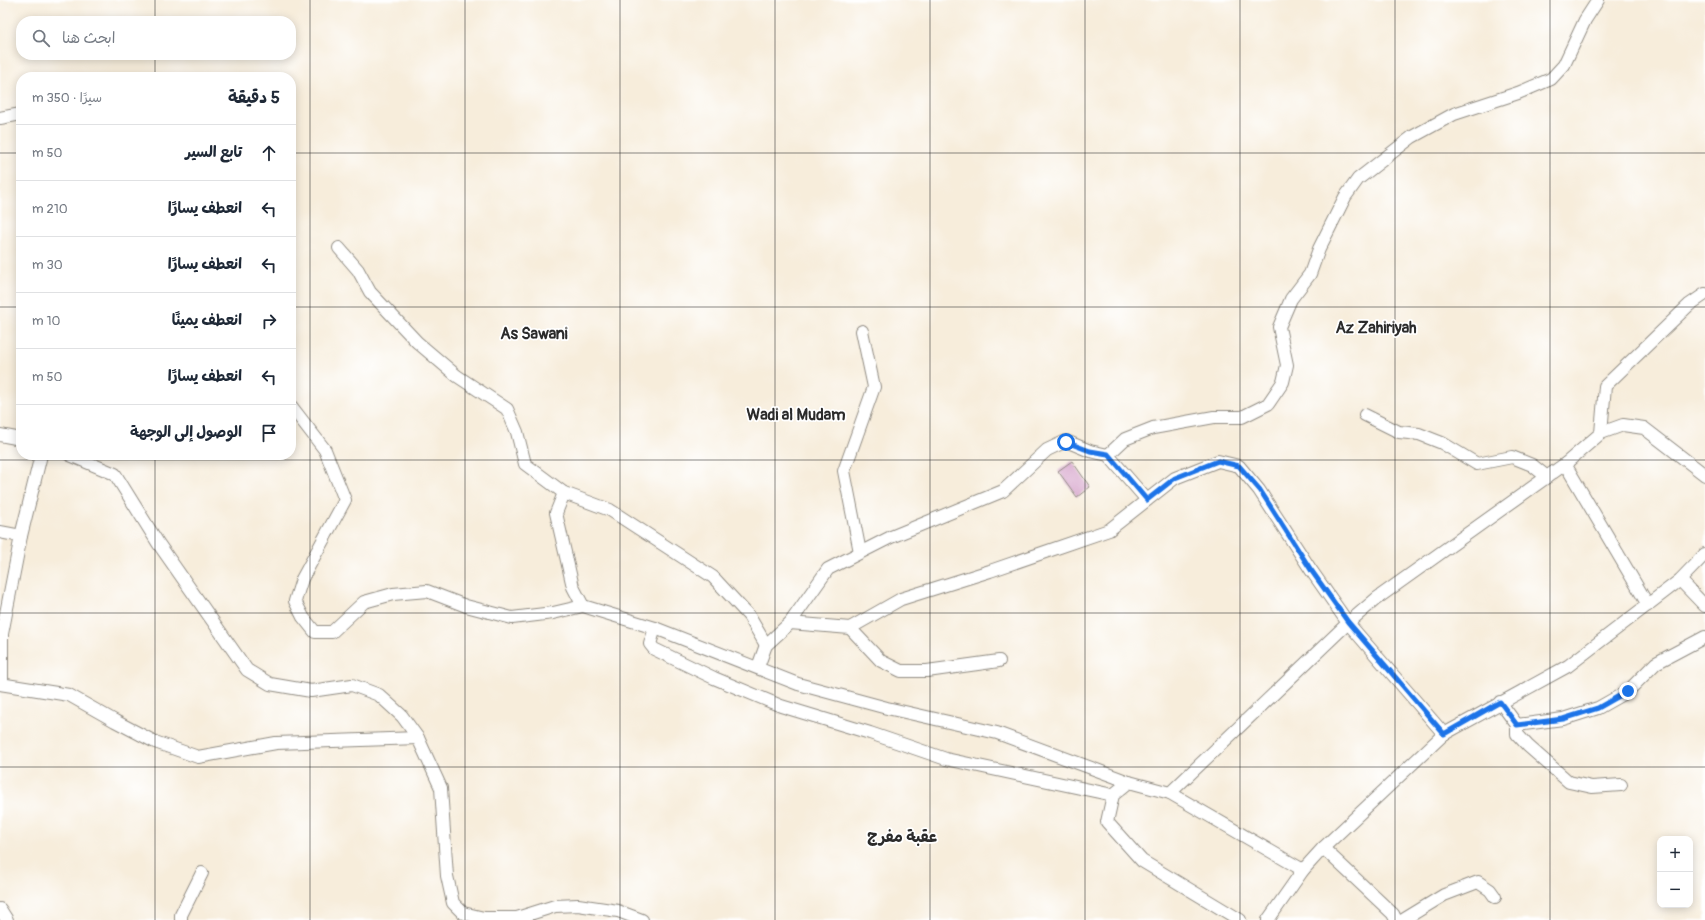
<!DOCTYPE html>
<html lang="ar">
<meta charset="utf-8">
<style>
body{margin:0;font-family:Pangolin,"Playpen Sans Arabic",sans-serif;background:#f2f2f3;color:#1f2937;direction:rtl}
.controls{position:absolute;right:12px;bottom:12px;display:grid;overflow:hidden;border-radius:8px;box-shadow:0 2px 10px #0003}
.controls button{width:36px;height:36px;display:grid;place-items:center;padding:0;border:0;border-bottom:1px solid #e0e1e3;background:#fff;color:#1f2937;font:20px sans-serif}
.stop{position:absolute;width:12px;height:12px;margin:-9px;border:3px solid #1a73e8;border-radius:50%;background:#fff}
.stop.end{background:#1a73e8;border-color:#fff;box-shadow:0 1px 4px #0008}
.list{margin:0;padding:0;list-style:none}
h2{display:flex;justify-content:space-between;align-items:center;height:52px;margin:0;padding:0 16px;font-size:17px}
h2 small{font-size:13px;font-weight:400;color:#747a83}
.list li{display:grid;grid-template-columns:26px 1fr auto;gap:12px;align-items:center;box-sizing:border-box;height:56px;padding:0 16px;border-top:1px solid #e0e1e3}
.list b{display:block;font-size:15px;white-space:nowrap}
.list em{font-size:13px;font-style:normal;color:#747a83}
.icon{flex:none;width:22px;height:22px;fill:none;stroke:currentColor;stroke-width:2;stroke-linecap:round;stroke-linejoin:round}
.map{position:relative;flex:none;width:1705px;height:920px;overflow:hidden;direction:ltr}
.search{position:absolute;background:#fff;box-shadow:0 2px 10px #0003;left:16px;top:16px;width:280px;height:44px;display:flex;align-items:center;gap:10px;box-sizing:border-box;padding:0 14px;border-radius:16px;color:#747a83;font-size:15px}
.panel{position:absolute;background:#fff;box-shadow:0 2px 10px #0003;left:16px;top:72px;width:280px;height:388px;border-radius:16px;direction:rtl}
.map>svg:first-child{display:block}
.building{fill:#d29bc6}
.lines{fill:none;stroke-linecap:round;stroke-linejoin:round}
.minor-casing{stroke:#918c83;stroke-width:14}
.minor{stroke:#fff;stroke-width:12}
.route{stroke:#1a73e8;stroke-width:5}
.grid{fill:none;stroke:#2b2b2b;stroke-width:1;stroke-opacity:0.55}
.labels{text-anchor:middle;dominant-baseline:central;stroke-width:3.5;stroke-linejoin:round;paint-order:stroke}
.district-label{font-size:16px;font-weight:bold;fill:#2b2b2b;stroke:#fff}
</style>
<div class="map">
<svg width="1705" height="920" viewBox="0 0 1705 920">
<rect width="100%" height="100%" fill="#fff"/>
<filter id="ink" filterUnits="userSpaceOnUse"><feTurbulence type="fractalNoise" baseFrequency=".025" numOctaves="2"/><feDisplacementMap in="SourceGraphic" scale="8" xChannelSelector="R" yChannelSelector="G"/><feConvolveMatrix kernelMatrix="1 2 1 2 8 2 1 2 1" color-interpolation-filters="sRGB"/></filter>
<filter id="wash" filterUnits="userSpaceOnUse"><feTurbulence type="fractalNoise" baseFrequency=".012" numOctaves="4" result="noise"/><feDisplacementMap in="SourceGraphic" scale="16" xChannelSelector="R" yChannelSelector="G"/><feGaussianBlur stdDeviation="0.9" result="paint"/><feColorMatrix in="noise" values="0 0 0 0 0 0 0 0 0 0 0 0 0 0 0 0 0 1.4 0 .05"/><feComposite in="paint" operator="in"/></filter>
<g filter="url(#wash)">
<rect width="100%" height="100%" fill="#f7eddb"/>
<g id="blocks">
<!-- building -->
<polygon class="building" points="1072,461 1090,487 1077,497 1058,471"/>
</g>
</g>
<g filter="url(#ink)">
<use href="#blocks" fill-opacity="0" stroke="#918c83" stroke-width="1"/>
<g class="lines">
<!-- minor casing -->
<g class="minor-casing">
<g id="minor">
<polyline points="0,118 21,114"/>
<polyline points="339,248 358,270 370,292 417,342 457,376 507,409 517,432 525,464 564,493 610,510 713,577 749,616 766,645"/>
<polyline points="291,406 325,450 345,500 302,579 295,601 303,617 315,632 332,632 364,602 393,594 427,591 466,606 512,618 553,613 583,606 573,587 556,513 564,493"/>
<polyline points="1365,415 1399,432 1419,434 1442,443 1477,464 1512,457 1532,465 1547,477"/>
<polyline points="1601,433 1623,425 1644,428 1705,475"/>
<polyline points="0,435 21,439"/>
<polyline points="70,455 115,474 158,543 247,670 270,684 311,691 352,685 379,695 402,716 418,738 441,788 447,876 453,903 463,913 484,918 517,918 555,906 578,905 618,911 642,920"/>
<polyline points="1108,455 1125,439 1153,428 1214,417 1242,417 1268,404 1283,382 1287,365 1279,327 1291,299 1310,274 1319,249 1345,197 1358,179 1412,137 1454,114 1518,93 1551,79 1564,65 1585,20 1598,0"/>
<polyline points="1565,464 1648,605"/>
<polyline points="0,532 21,536"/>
<polyline points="860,552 844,471 874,387 862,331"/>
<polyline points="1680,580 1705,606"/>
<polyline points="583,606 655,628 798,684 887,708 997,733 1129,782 1170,793 1303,870"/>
<polyline points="790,623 850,628 901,599 990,571 1109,530 1175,478 1218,461 1239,466 1259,490 1311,570 1348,623 1444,734"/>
<polyline points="655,628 650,644 654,649 714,678 781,706 870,733 946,759 1113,795"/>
<polyline points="850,628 881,661 901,671 927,671 999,661"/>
<polyline points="758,667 766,645 790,623 828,569 891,537 1003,491 1047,450 1066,441 1090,451 1108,455 1147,500"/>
<polyline points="0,684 69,695 115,721 155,742 198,757 276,743 418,738"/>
<polyline points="2,684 2,634 21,536 41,455"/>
<polyline points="1500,702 1517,725 1563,719 1598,708 1628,691 1656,663 1705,637"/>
<polyline points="1517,725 1517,734 1528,746 1569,782 1592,787 1621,785"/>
<polyline points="1129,782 1113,795 1107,822 1142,861 1240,920"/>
<polyline points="1170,793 1348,623 1376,599 1565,464 1601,433 1605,386 1689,305 1705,294"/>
<polyline points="1323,848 1393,914 1396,920"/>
<polyline points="0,909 7,920"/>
<polyline points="181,920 181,915 202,873"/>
<polyline points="1268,920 1303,870 1323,848 1444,734 1568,666 1680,580 1705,554"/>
<polyline points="1403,920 1444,895 1478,882 1490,890 1495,897"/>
</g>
</g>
<!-- minor -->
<use href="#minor" class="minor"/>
</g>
</g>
<g class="lines" filter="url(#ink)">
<!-- route -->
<polyline class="route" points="1066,442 1090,451 1108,454 1147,500 1175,478 1218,461 1239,466 1260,490 1311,570 1348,622 1444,734 1500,702 1517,725 1563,719 1598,708 1628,691"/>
</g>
<!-- grid -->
<path class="grid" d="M155,0V21M310,0V920M465,0V920M620,0V920M775,0V920M930,0V920M1085,0V920M1240,0V920M1395,0V920M1550,0V920M155,55V77M0,153H21M291,153H1705M0,307H21M291,307H1705M155,455V920M0,460H1705M0,613H1705M0,767H1705"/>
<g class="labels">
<!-- district labels -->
<g class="district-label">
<text x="1376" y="328">Az Zahiriyah</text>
<text x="534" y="334">As Sawani</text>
<text x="796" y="415">Wadi al Mudam</text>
<text x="902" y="837">عقبة مفرج</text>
</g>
</g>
</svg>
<div class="controls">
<button>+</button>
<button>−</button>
</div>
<div class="stop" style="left:1066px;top:442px"></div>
<div class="stop end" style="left:1628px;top:691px"></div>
<div class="search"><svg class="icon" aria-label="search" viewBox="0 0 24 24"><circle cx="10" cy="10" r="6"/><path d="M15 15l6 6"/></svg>ابحث هنا</div>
<section class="panel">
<h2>5 دقيقة<small>سيرًا · 350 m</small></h2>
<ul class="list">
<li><svg class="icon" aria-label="ahead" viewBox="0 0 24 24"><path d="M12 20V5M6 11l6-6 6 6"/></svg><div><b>تابع السير</b></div><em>50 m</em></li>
<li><svg class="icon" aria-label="left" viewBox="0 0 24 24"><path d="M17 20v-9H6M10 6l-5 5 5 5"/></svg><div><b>انعطف يسارًا</b></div><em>210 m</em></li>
<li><svg class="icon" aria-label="left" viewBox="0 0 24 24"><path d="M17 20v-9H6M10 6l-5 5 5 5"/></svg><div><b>انعطف يسارًا</b></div><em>30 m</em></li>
<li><svg class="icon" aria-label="right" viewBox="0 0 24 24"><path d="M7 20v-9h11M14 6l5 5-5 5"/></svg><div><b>انعطف يمينًا</b></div><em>10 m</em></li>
<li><svg class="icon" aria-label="left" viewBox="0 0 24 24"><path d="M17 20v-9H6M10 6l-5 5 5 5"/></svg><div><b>انعطف يسارًا</b></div><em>50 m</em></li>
<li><svg class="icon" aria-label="arrive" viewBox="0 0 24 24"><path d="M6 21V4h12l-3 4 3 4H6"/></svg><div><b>الوصول إلى الوجهة</b></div></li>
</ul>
</section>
</div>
